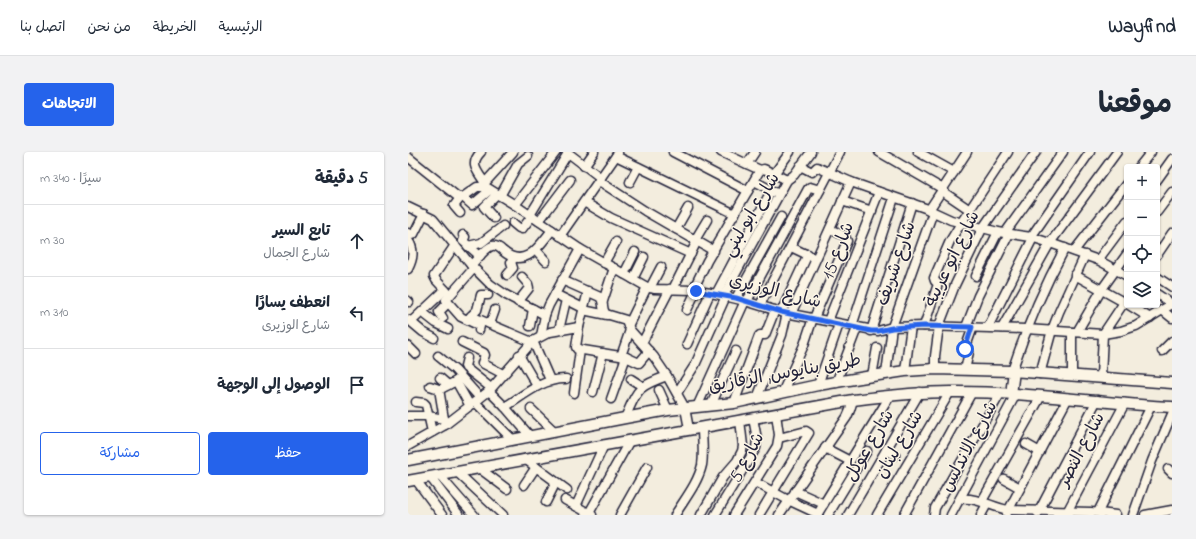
<!DOCTYPE html>
<html lang="ar">
<meta charset="utf-8">
<style>
body{margin:0;font-family:"Indie Flower","Playpen Sans Arabic",sans-serif;background:#f2f2f3;color:#1f2937;direction:rtl}
.controls{position:absolute;right:12px;top:12px;display:grid;overflow:hidden;border-radius:4px;box-shadow:0 1px 3px #0004}
.controls button{width:36px;height:36px;display:grid;place-items:center;padding:0;border:0;border-bottom:1px solid #e0e1e3;background:#fff;color:#1f2937;font:20px sans-serif}
.stop{position:absolute;width:12px;height:12px;margin:-9px;border:3px solid #2563eb;border-radius:50%;background:#fff}
.stop.end{background:#2563eb;border-color:#fff;box-shadow:0 1px 4px #0008}
.list{margin:0;padding:0;list-style:none}
h2{display:flex;justify-content:space-between;align-items:center;height:52px;margin:0;padding:0 16px;font-size:17px}
h2 small{font-size:13px;font-weight:400;color:#747a83}
.list li{display:grid;grid-template-columns:26px 1fr auto;gap:12px;align-items:center;box-sizing:border-box;height:72px;padding:0 16px;border-top:1px solid #e0e1e3}
.list b{display:block;font-size:15px;white-space:nowrap}
.list p{margin:0;font-size:13px;white-space:nowrap;color:#747a83}
.list em{font-size:13px;font-style:normal;color:#747a83}
.actions{display:flex;gap:8px;padding:12px 16px}
.actions a{flex:1;padding:9px 0;border:1px solid #2563eb;border-radius:4px;text-align:center;font-size:14px;color:#2563eb}
.actions .main{background:#2563eb;color:#fff}
.icon{flex:none;width:22px;height:22px;fill:none;stroke:currentColor;stroke-width:2;stroke-linecap:round;stroke-linejoin:round}
.map{position:relative;flex:none;width:764px;height:363px;overflow:hidden;direction:ltr;border-radius:4px}
header{display:flex;align-items:center;gap:24px;box-sizing:border-box;height:56px;padding:0 20px;background:#fff;border-bottom:1px solid #e0e1e3}
header strong{font-size:19px}
nav{display:flex;gap:22px;margin-inline-start:auto;font-size:14px}
.intro{display:flex;align-items:center;justify-content:space-between;box-sizing:border-box;height:96px;padding:0 24px}
h1{margin:0;font-size:28px}
.button{padding:10px 18px;border-radius:4px;background:#2563eb;color:#fff;font-size:14px;font-weight:700}
main{display:flex;gap:24px;padding:0 24px}
aside{flex:1;background:#fff;border-radius:4px;box-shadow:0 1px 3px #0004}
.map>svg:first-child{display:block}
.lines{fill:none;stroke-linecap:round;stroke-linejoin:round}
.minor-casing{stroke:#22223b;stroke-width:11}
.major-casing{stroke:#22223b;stroke-width:13}
.minor{stroke:#fcf5e5;stroke-width:8}
.major{stroke:#fcf5e5;stroke-width:10}
.route{stroke:#2563eb;stroke-width:5}
.labels{text-anchor:middle;dominant-baseline:central;stroke-width:3;stroke-linejoin:round;paint-order:stroke}
.street-label{font-size:18px;fill:#22223b;stroke:#fcf5e5}
</style>
<header>
<strong>Wayfind</strong>
<nav><a>الرئيسية</a><a>الخريطة</a><a>من نحن</a><a>اتصل بنا</a></nav>
</header>
<div class="intro"><h1>موقعنا</h1><a class="button">الاتجاهات</a></div>
<main>
<div class="map">
<svg width="764" height="363" viewBox="0 0 764 363">
<rect width="100%" height="100%" fill="#f3edde"/>
<filter id="ink" filterUnits="userSpaceOnUse"><feTurbulence type="fractalNoise" baseFrequency=".025" numOctaves="2"/><feDisplacementMap in="SourceGraphic" scale="8" xChannelSelector="R" yChannelSelector="G"/><feConvolveMatrix kernelMatrix="1 2 1 2 8 2 1 2 1" color-interpolation-filters="sRGB"/></filter>
<g filter="url(#ink)">
<g class="lines">
<!-- minor casing -->
<g class="minor-casing">
<g id="minor">
<path d="M73,0C61,12 69,19 77,31"/>
<polyline points="159,0 193,26"/>
<polyline points="265,0 340,39"/>
<polyline points="313,0 352,18 356,17 379,28"/>
<polyline points="471,0 535,37"/>
<polyline points="510,0 546,20"/>
<polyline points="208,4 327,62"/>
<polyline points="0,5 50,45 55,45 69,35 78,35 107,53 172,97 239,135 246,137 285,138 308,142 337,149 373,160 470,179 484,175 516,174 618,177 695,182 713,179 728,174 764,152"/>
<polyline points="339,12 347,0"/>
<polyline points="176,14 186,0"/>
<polyline points="392,14 404,20 409,15 443,30 517,56 543,68 590,80 623,85 642,91 690,108 719,124"/>
<polyline points="731,15 743,0"/>
<polyline points="366,22 382,0"/>
<polyline points="749,28 764,7"/>
<polyline points="191,29 237,59 306,99"/>
<polyline points="346,29 367,40"/>
<polyline points="222,30 230,15"/>
<polyline points="74,34 105,0"/>
<polyline points="534,39 562,58"/>
<polyline points="92,44 110,12 120,4"/>
<polyline points="55,45 64,53 82,38"/>
<polyline points="434,49 464,59"/>
<polyline points="176,50 203,66 283,102"/>
<polyline points="107,53 148,0"/>
<polyline points="0,55 25,67 63,113 82,132 98,143 137,163"/>
<polyline points="521,58 559,0"/>
<polyline points="749,60 764,40"/>
<polyline points="52,61 46,54 53,45"/>
<polyline points="122,63 160,1"/>
<polyline points="86,66 76,55 89,42"/>
<polyline points="131,69 162,28"/>
<polyline points="105,71 111,76 114,77 124,64"/>
<polyline points="268,77 280,56"/>
<polyline points="0,81 4,83 6,82 16,62"/>
<polyline points="597,81 655,0"/>
<polyline points="55,83 57,85 55,89 72,104"/>
<polyline points="152,84 210,1"/>
<polyline points="623,85 682,0"/>
<path d="M0,88C7,98 5,107 0,117"/>
<polyline points="287,88 299,68"/>
<polyline points="60,94 73,91 95,74"/>
<polyline points="383,95 404,105"/>
<polyline points="128,98 138,109"/>
<polyline points="666,99 719,31"/>
<polyline points="749,103 764,81"/>
<polyline points="690,108 719,69"/>
<polyline points="196,111 208,90"/>
<path d="M63,113C69,108 77,96 84,94C88,93 92,96 95,99C117,118 131,94 144,78"/>
<polyline points="66,116 38,148 53,165 72,174 71,178"/>
<polyline points="216,122 227,100"/>
<polyline points="99,123 105,116 103,110 106,106"/>
<polyline points="667,123 719,152"/>
<polyline points="568,124 590,80"/>
<polyline points="749,125 764,135"/>
<polyline points="225,127 236,105"/>
<path d="M154,128L192,145C197,151 193,157 198,162L218,168L222,178L246,205L259,224L277,256L281,277"/>
<polyline points="242,136 253,115"/>
<polyline points="265,137 289,89"/>
<polyline points="285,138 299,109 352,18"/>
<polyline points="180,139 171,175 168,195 169,197 218,205 231,211 241,199"/>
<polyline points="147,142 175,156"/>
<polyline points="308,142 363,39"/>
<polyline points="749,142 764,152"/>
<polyline points="42,143 28,128 26,124 47,93"/>
<polyline points="316,143 379,28 386,23 403,0"/>
<polyline points="328,146 373,65"/>
<polyline points="0,149 1,150"/>
<polyline points="195,149 206,116"/>
<polyline points="339,149 400,37 402,35 412,38"/>
<polyline points="110,150 121,136 120,132 114,125"/>
<polyline points="352,153 432,0"/>
<polyline points="721,153 742,166"/>
<polyline points="175,158 199,163"/>
<polyline points="279,158 288,139"/>
<polyline points="754,158 764,166"/>
<polyline points="14,160 28,171 40,177"/>
<polyline points="373,160 400,102"/>
<polyline points="383,162 443,30"/>
<polyline points="63,164 124,190"/>
<polyline points="35,166 31,160 40,151"/>
<polyline points="406,166 439,89 437,84 422,77"/>
<polyline points="60,167 69,158 73,143 80,143"/>
<polyline points="0,168 4,169 37,138"/>
<polyline points="2,169 15,180 26,186"/>
<polyline points="420,169 471,40"/>
<polyline points="82,172 87,158"/>
<polyline points="122,174 125,157"/>
<polyline points="220,174 239,135"/>
<polyline points="444,174 486,46"/>
<polyline points="516,174 530,132 527,129 526,126 542,89 553,71 600,0"/>
<polyline points="558,175 570,144 601,82"/>
<polyline points="580,175 625,86"/>
<polyline points="594,176 642,91 709,0"/>
<polyline points="151,178 158,148"/>
<polyline points="463,179 504,51"/>
<polyline points="669,180 694,137 719,102"/>
<polyline points="133,184 137,163 141,153 172,97"/>
<polyline points="125,189 142,228"/>
<polyline points="54,190 76,201 77,203 74,211 95,222"/>
<polyline points="234,191 262,137"/>
<polyline points="279,192 302,141"/>
<polyline points="0,194 8,202"/>
<polyline points="754,199 764,189"/>
<polyline points="111,203 129,234"/>
<polyline points="30,204 47,218 72,246"/>
<polyline points="213,204 222,178"/>
<polyline points="59,206 57,214 58,216 83,236"/>
<polyline points="527,217 527,204 531,174 547,133 574,77 628,0"/>
<polyline points="557,218 561,200 557,197 565,175"/>
<polyline points="497,219 503,174"/>
<path d="M604,219C619,174 634,138 657,96"/>
<polyline points="478,222 484,175 525,60"/>
<polyline points="632,222 644,178 651,160 677,103"/>
<polyline points="464,224 469,196"/>
<polyline points="664,224 664,180"/>
<polyline points="693,225 695,182 719,146"/>
<polyline points="32,226 40,233"/>
<polyline points="223,227 234,234"/>
<polyline points="48,229 62,254"/>
<polyline points="428,231 449,176"/>
<polyline points="410,233 431,172"/>
<polyline points="22,234 31,237 37,273"/>
<polyline points="31,238 52,227"/>
<polyline points="251,238 260,258"/>
<polyline points="81,239 97,255 122,284"/>
<polyline points="185,240 195,201"/>
<polyline points="166,241 172,198"/>
<polyline points="269,241 287,213 318,144"/>
<polyline points="374,241 396,193 405,166"/>
<polyline points="349,246 374,183 379,161"/>
<polyline points="203,247 218,205"/>
<polyline points="8,250 16,251 18,253 24,280"/>
<polyline points="67,250 104,287"/>
<polyline points="326,251 351,184 352,183 357,183 367,158"/>
<polyline points="303,253 328,199"/>
<path d="M97,255C116,243 135,226 158,227"/>
<polyline points="289,255 337,149"/>
<polyline points="123,257 146,279"/>
<polyline points="0,264 20,264 36,267"/>
<path d="M217,266C230,237 228,235 259,224"/>
<polyline points="618,292 632,300"/>
<polyline points="0,294 37,273 81,239 125,189 142,180 171,175"/>
<polyline points="417,296 442,309"/>
<polyline points="478,298 487,303"/>
<polyline points="117,307 159,338"/>
<polyline points="71,316 99,337"/>
<polyline points="760,317 764,321"/>
<polyline points="49,320 95,363"/>
<polyline points="31,323 66,363"/>
<polyline points="22,325 51,363"/>
<polyline points="596,327 612,336"/>
<polyline points="8,328 34,363"/>
<polyline points="347,330 380,348 410,362"/>
<polyline points="116,333 128,315"/>
<polyline points="387,339 416,352"/>
<path d="M552,347C570,345 583,355 600,358L683,360L708,363"/>
<polyline points="157,348 184,363"/>
<polyline points="574,349 633,244"/>
<polyline points="138,350 148,330"/>
<polyline points="168,354 196,293"/>
<polyline points="690,360 743,254"/>
<polyline points="599,361 660,246"/>
<polyline points="630,361 689,248"/>
<polyline points="658,362 717,251"/>
<polyline points="180,363 222,288"/>
<polyline points="212,363 239,315"/>
<path d="M267,363C276,348 290,331 294,313C296,301 294,287 294,275"/>
<polyline points="293,363 315,325 329,309 334,299 335,294 332,268"/>
<polyline points="307,363 348,296 349,287 345,266"/>
<polyline points="326,363 369,294 371,283 368,262"/>
<polyline points="351,363 401,281 398,279 371,286"/>
<polyline points="371,363 439,265 442,258 445,248"/>
<polyline points="409,363 482,244"/>
<polyline points="420,363 459,299"/>
<polyline points="440,363 512,240"/>
<polyline points="469,363 542,240"/>
<polyline points="496,363 564,240"/>
<polyline points="526,363 527,356 592,242"/>
<polyline points="543,363 608,242"/>
<polyline points="573,363 579,352"/>
<polyline points="725,363 744,309 764,262"/>
<polyline points="737,363 764,358"/>
</g>
</g>
<!-- major casing -->
<g class="major-casing">
<g id="major">
<polyline points="603,242 606,219"/>
<polyline points="0,308 217,266 260,258 326,251 410,233 464,224 497,219 527,217 604,219 764,231"/>
<path d="M0,329L445,248C477,244 509,240 542,240C616,239 690,251 764,255"/>
</g>
</g>
<!-- minor -->
<use href="#minor" class="minor"/>
<!-- major -->
<use href="#major" class="major"/>
</g>
</g>
<g class="lines" filter="url(#ink)">
<!-- route -->
<polyline class="route" points="288,139 328,146 373,160 463,179 470,179 484,176 516,174 564,175 557,197"/>
</g>
<g class="labels">
<!-- street labels -->
<g class="street-label">
<text transform="translate(344 63) rotate(-59)">شارع ابو لبني</text>
<text transform="translate(431 99) rotate(-69)">شارع 15</text>
<text transform="translate(545 107) rotate(-64)">شارع ابو عريبة</text>
<text transform="translate(489 112) rotate(-71)">شارع شريف</text>
<text transform="translate(367 140) rotate(14)">شارع الوزيرى</text>
<text transform="translate(377 222) rotate(-10)">طريق بنايوس, الزقازيق</text>
<text transform="translate(492 293) rotate(-59)">شارع لبنان</text>
<text transform="translate(462 294) rotate(-59)">شارع عوكل</text>
<text transform="translate(562 295) rotate(-62)">شارع الاندلس</text>
<text transform="translate(674 298) rotate(-62)">شارع النصر</text>
<text transform="translate(340 306) rotate(-62)">شارع 5</text>
</g>
</g>
</svg>
<div class="controls">
<button>+</button>
<button>−</button>
<button><svg class="icon" aria-label="locate" viewBox="0 0 24 24"><circle cx="12" cy="12" r="6"/><path d="M12 2v4M12 18v4M2 12h4M18 12h4"/></svg></button>
<button><svg class="icon" aria-label="layers" viewBox="0 0 24 24"><path d="M12 4l9 5-9 5-9-5zM3 14l9 5 9-5"/></svg></button>
</div>
<div class="stop" style="left:557px;top:197px"></div>
<div class="stop end" style="left:288px;top:139px"></div>
</div>
<aside>
<h2>5 دقيقة<small>سيرًا · 340 m</small></h2>
<ul class="list">
<li><svg class="icon" aria-label="ahead" viewBox="0 0 24 24"><path d="M12 20V5M6 11l6-6 6 6"/></svg><div><b>تابع السير</b><p>شارع الجمال</p></div><em>30 m</em></li>
<li><svg class="icon" aria-label="left" viewBox="0 0 24 24"><path d="M17 20v-9H6M10 6l-5 5 5 5"/></svg><div><b>انعطف يسارًا</b><p>شارع الوزيرى</p></div><em>310 m</em></li>
<li><svg class="icon" aria-label="arrive" viewBox="0 0 24 24"><path d="M6 21V4h12l-3 4 3 4H6"/></svg><div><b>الوصول إلى الوجهة</b></div></li>
</ul>
<div class="actions"><a class="main">حفظ</a><a>مشاركة</a></div>
</aside>
</main>
